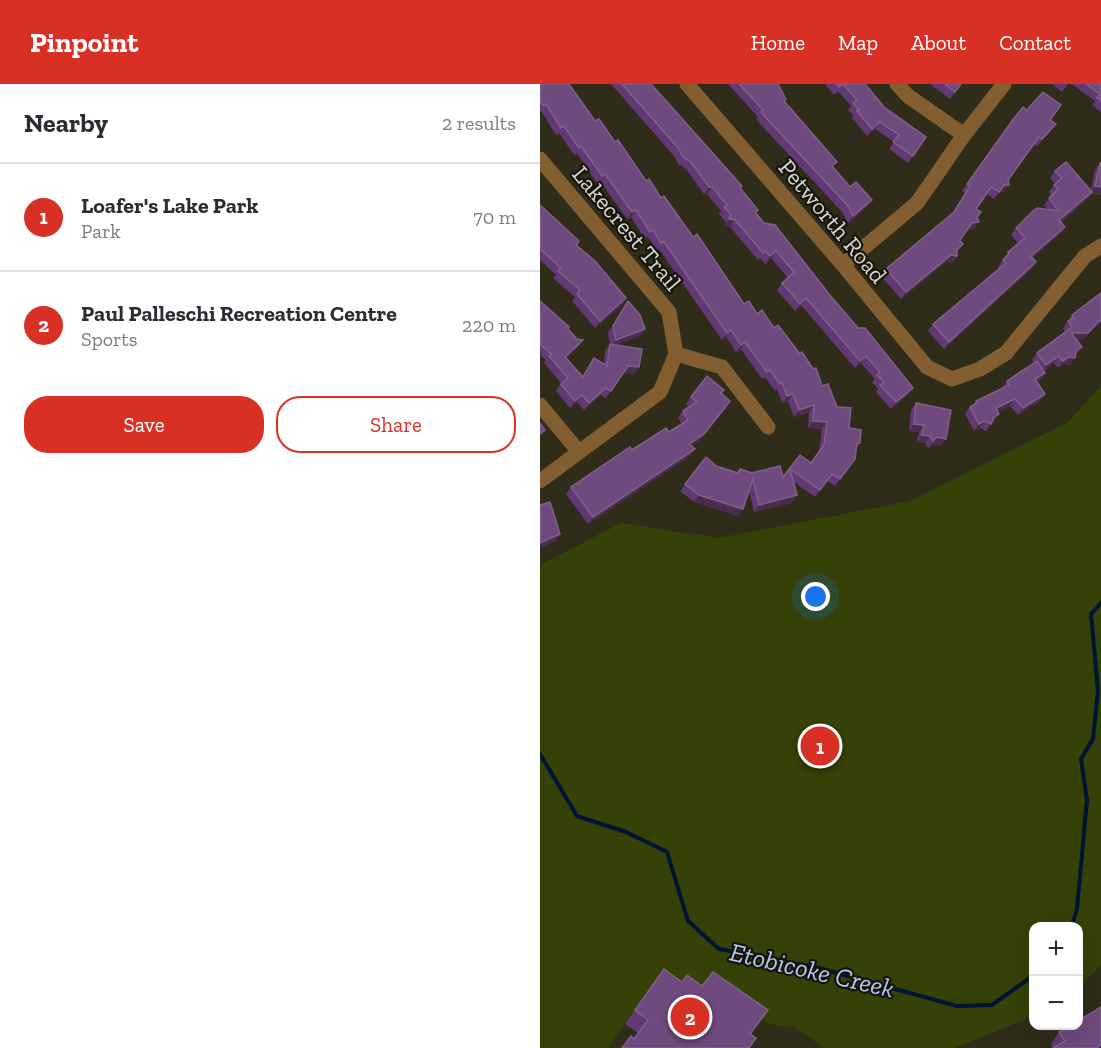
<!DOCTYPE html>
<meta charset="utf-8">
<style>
body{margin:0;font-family:"Zilla Slab",serif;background:#f7f7f7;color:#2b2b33}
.controls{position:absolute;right:18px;bottom:18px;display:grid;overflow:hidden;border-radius:12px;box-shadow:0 6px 24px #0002}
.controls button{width:54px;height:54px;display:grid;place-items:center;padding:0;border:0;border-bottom:2px solid #e1e1e2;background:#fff;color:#2b2b33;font:30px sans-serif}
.you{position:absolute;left:276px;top:513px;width:21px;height:21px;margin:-15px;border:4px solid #fff;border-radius:50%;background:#1a73e8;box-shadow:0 0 0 9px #1a73e833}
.badge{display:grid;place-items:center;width:39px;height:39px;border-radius:50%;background:#d93025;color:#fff;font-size:20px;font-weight:700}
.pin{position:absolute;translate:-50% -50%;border:3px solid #fff;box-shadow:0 2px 6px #0006}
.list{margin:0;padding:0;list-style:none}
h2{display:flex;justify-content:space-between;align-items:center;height:78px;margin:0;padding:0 24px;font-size:26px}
h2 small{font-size:20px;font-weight:400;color:#7c7c81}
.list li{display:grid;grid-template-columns:39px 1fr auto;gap:18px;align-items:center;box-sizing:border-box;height:108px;padding:0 24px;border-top:2px solid #e1e1e2}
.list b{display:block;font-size:22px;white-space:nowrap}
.list p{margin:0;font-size:20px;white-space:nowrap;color:#7c7c81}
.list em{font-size:20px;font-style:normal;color:#7c7c81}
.actions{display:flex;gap:12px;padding:18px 24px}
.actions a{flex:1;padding:14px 0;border:2px solid #d93025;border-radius:24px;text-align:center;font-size:21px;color:#d93025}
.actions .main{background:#d93025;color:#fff}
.map{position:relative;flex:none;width:561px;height:964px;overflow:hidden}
header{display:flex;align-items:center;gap:36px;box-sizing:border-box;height:84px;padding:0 30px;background:#d93025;color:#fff}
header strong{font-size:28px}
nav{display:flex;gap:33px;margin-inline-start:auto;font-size:21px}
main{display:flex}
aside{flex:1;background:#fff}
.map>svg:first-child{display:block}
.green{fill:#354106}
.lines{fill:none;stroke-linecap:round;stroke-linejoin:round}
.stream{stroke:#001433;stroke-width:4}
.minor{stroke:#835e30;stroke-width:15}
.wall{fill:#623975}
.shaded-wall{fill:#492d4c}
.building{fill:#6f4a7e;stroke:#80608a;stroke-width:1.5}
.labels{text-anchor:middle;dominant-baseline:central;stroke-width:4.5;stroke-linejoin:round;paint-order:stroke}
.street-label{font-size:24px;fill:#dad8cd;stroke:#16140c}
.water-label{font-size:26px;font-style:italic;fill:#b2ccf0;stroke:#16140c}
</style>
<header>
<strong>Pinpoint</strong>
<nav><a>Home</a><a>Map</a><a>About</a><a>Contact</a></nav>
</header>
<main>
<aside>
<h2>Nearby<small>2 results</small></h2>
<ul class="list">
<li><span class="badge">1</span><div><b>Loafer's Lake Park</b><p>Park</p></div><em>70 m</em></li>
<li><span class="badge">2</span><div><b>Paul Palleschi Recreation Centre</b><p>Sports</p></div><em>220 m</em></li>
</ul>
<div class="actions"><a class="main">Save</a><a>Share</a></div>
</aside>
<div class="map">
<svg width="561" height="964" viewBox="0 0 561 964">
<rect width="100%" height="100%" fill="#302c1a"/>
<!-- green -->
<polygon class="green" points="561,302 561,881 539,902 538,842 494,842 493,932 415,964 284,964 252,941 249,943 229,940 159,900 114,899 68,964 0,964 0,481 81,439 179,454 370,417 527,339"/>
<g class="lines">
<!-- stream -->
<g class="stream">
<polyline points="0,670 37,732 86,748 127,768 148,837 179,865 279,884 417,922 452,921 494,891"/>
<polyline points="532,842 537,825 547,716 541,675 553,655 558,607 551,530 561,519"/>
</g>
<!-- minor -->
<g class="minor">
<polyline points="147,0 303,181 387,283 412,295 440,285 466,269 545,172 561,162"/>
<polyline points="357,0 368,12 424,51"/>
<polyline points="0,75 129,228 136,270 120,308 0,397"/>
<polyline points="303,181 377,119 424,51 464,0"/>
<polyline points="136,270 182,283 228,343"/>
<polyline points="0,321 39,368"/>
</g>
</g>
<!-- wall -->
<g class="wall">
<polygon points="0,0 55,37 75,58 153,153 204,220 234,244 282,302 320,359 316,365 315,375 295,402 287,397 275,413 254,398 252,419 214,428 209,406 198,432 154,418 140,407 166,373 176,382 197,389 200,385 212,389 243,393 260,371 271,379 279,368 282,345 268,344 269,328 254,333 248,317 242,319 237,305 235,307 225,293 222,295 201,265 196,268 186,253 182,256 119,165 117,166 108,153 105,155 91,133 87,135 60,97 57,99 37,69 34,71 19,49 16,51 1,27 0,27"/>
<polygon points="71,0 111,0 200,104 218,126 216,129 368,311 351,325 336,308 338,305 332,298 335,295 321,279 315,284 261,221 255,227 237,206 242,199 248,194 231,174 225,180 220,174 218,176 190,143 184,142 186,138 179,130 181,127 167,110 164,110 146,85 138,80 134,72"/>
<polygon points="188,0 238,0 246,15 245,17 293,83 327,123 308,139 303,129 223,43 216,35 218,33"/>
<polygon points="285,0 325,0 344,23 386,53 368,79 349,65 354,58 335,45 327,52 312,34 314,32 308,26 311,22 298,7 294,11"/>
<polygon points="390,0 421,0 410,15"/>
<polygon points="512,0 528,0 522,8"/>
<polygon points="530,0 561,0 561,28 552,21 555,17 533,1"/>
<polygon points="487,26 510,36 511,47 497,62 494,60 468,96 464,108 459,108 454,115 447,110 436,125 437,133 434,145 427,146 420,156 417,168 417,172 412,179 406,178 361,215 341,192 346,185 413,129 425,109 422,107 472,37"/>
<polygon points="560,79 561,111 552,109 547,115 521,138 525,143 520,150 492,174 496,178 491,185 404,265 388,247 393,240 459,185 458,183 468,168 478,159 471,151 476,144 508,125 504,121 512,111 509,108 515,100 510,94 515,87 551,106 555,86"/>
<polygon points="0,121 86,214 81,222 55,244 32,217 35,213 13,194 16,191 0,176"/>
<polygon points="0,217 37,255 43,256 38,263 26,274 42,292 54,274 64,280 65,267 70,260 68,249 88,217 105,245 100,252 76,261 99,283 94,290 83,289 66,314 61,311 44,326 37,318 30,324 16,307 21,299 4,279 6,276 0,271"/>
<polygon points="532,231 552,246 543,256 536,256 542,263 535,271 530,281 524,280 518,284 514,279 504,287 505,289 500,296 497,298 500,317 478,331 470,322 458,328 459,330 454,337 451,339 446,347 440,344 434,347 425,330 430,323 433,322 436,317 462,304 467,297 494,279 492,276 497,269 525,248 523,244"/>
<polygon points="181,310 186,324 159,357 151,362 150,372 48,440 26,410 31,403 92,366 129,348 142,340 138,334 143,327 149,323 146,320 151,313"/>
<polygon points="376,319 401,362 392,361 388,364 385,359 377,358 379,348 369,347 371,326"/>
<polygon points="124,885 142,898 162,902 228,926 98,949 85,940"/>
<polygon points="519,948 561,964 513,964 511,960"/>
</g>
<!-- shaded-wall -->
<g class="shaded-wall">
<polygon points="340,38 335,45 327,52 332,45"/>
<polygon points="516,40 511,47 497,62 502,55"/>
<polygon points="464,101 469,101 464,108 459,108"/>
<polygon points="555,102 561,103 561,111 552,109 547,115 514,143 519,136 550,109"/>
<polygon points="169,103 172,103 167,110 164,110"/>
<polygon points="332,116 327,123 308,139 313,132"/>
<polygon points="96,126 91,133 87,135 92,128"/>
<polygon points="189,135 195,136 190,143 184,142"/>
<polygon points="439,138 434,145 427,146 432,139"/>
<polygon points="525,143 520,150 486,179 491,172"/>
<polygon points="423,160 418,167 414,171 417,172 412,179 406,178 361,215 366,208"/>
<polygon points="236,167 231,174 225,180 230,172"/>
<polygon points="496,178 491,185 404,265 409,258"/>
<polygon points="86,214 81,222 55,244 60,237"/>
<polygon points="266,214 261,221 255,227 260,220"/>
<polygon points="561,236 561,239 552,246 543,256 526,256 531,249 557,239"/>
<polygon points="105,245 100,252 71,263 76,256"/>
<polygon points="191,246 186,253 182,256 187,249"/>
<polygon points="43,256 38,263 21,280 25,273"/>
<polygon points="205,258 201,265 196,268 201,261"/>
<polygon points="542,263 537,270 532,274 535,274 530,281 524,280 518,284 523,277"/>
<polygon points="326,272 321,279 315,284 320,277"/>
<polygon points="519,272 514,279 501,288 506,281"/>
<polygon points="88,282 99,283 94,290 83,289"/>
<polygon points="505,289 500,296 490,302 495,295"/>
<polygon points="66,304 61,311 44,326 49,319"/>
<polygon points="373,304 368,311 351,325 356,318"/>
<polygon points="253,310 248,317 242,319 247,312"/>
<polygon points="505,310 500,317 478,331 483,324"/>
<polygon points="42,311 37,318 30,324 35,317"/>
<polygon points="475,315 470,322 451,331 456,324"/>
<polygon points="190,317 159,357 144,367 149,360"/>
<polygon points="274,321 269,328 254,333 259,326"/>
<polygon points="459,330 454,337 449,340 454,333"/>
<polygon points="273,337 287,338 282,345 268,344"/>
<polygon points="445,337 440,344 434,347 439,340"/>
<polygon points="374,340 384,341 379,348 369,347"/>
<polygon points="382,351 390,352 385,359 377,358"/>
<polygon points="397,353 406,355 401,362 392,361 388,364 393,357"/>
<polygon points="155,365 150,372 48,440 53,433"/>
<polygon points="159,411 203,425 198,432 154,418"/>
<polygon points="257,411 252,419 214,428 219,421"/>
<polygon points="20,450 16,457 0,464 0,459"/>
</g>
<!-- building -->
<g class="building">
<polygon points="0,0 29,0 55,37 59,35 75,58 78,56 106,97 109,95 121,114 124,112 153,153 157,150 204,220 209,217 217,230 222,226 234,244 238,241 260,270 262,268 273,285 276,284 282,302 288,300 297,323 311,324 309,344 321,346 320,359 317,359 315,375 300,395 292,390 280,406 250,385 257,411 219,421 213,395 203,425 159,411 145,400 166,373 176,382 198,389 200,385 212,389 240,382 243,393 260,371 271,379 284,361 287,338 273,337 274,321 259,326 253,310 247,312 242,298 240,300 230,286 227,288 205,258 201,261 191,246 187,249 124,158 121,159 113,146 110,148 96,126 92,128 65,90 62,92 41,62 39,64 24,42 21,44 6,20 3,22 0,18"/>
<polygon points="82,0 111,0 202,102 200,104 218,126 215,128 224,139 235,141 289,210 318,244 325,244 373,304 356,318 340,301 344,298 337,291 340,288 326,272 320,277 266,214 260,220 242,199 254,188 236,167 230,172 225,167 223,169 195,136 189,135 191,131 184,123 187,121 172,103 169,103 151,78 143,73 139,65"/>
<polygon points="199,0 238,0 246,15 244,17 297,78 292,82 310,103 316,98 332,116 313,132 308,122 228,36 221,28 223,26"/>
<polygon points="296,0 325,0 344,23 386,53 373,72 353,58 359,51 340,38 332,45 317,27 319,26 313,19 317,16 303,0 299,3"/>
<polygon points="405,0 421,0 415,8"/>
<polygon points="546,0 561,0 561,17 557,14 560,10"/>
<polygon points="503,8 521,21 510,36 516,40 502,55 499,53 468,96 469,101 464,101 459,108 451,103 436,125 441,128 437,133 439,138 432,139 420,156 423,160 417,166 417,172 411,171 366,208 346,185 414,128 430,102 427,100 472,37 483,23 487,26"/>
<polygon points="526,78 552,108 519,136 525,143 491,172 496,178 409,258 393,240 466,179 463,176 469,170 468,168 485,154 476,144 493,127 497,124 519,127 509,114 518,105 514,101 522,94 515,87"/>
<polygon points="560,79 561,79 561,103 555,102"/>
<polygon points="0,121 39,157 36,161 55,177 86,214 60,237 37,210 40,206 18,187 21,184 0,165"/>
<polygon points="561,209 561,236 557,239 548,249 531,249 542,263 536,267 535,274 529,273 523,277 519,272 506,281 497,269 532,243 528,237 534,233 532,231"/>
<polygon points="0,217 29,243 28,245 37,255 43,256 25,273 43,293 54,274 67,282 70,260 102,265 99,283 88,282 71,307 66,304 49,319 42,311 35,317 21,300 28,294 9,272 11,270 0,260"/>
<polygon points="88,217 100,231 105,245 76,256 73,242"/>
<polygon points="497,277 505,289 495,295 505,310 483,324 475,315 456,324 459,330 454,333 451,340 445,337 439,340 430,323 437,319 436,317 469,301 467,297"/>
<polygon points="167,292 184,306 181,309 190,317 164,350 149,360 155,365 53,433 31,403 90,363 92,366 126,344 129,348 148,336 143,327 157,318 151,313"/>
<polygon points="376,319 411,326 406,355 397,353 393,357 390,352 382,351 384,341 374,340"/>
<polygon points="0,339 5,346 0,350"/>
<polygon points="10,418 20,450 0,459 0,421"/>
<polygon points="124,885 142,898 147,891 162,902 173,888 228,926 210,950 216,954 209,964 82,964 91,952 94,955 108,936 95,926"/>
<polygon points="561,923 561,961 556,964 513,964 525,957 519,948 530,942 538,942 538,937"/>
</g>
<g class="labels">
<!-- street labels -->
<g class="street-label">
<text transform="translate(293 137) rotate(50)">Petworth Road</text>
<text transform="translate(87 144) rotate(50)">Lakecrest Trail</text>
</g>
<!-- water labels -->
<g class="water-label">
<text transform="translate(272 886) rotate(13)">Etobicoke Creek</text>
</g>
</g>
</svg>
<div class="controls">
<button>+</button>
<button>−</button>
</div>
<div class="you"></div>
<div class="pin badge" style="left:280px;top:662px">1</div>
<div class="pin badge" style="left:150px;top:933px">2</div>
</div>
</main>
